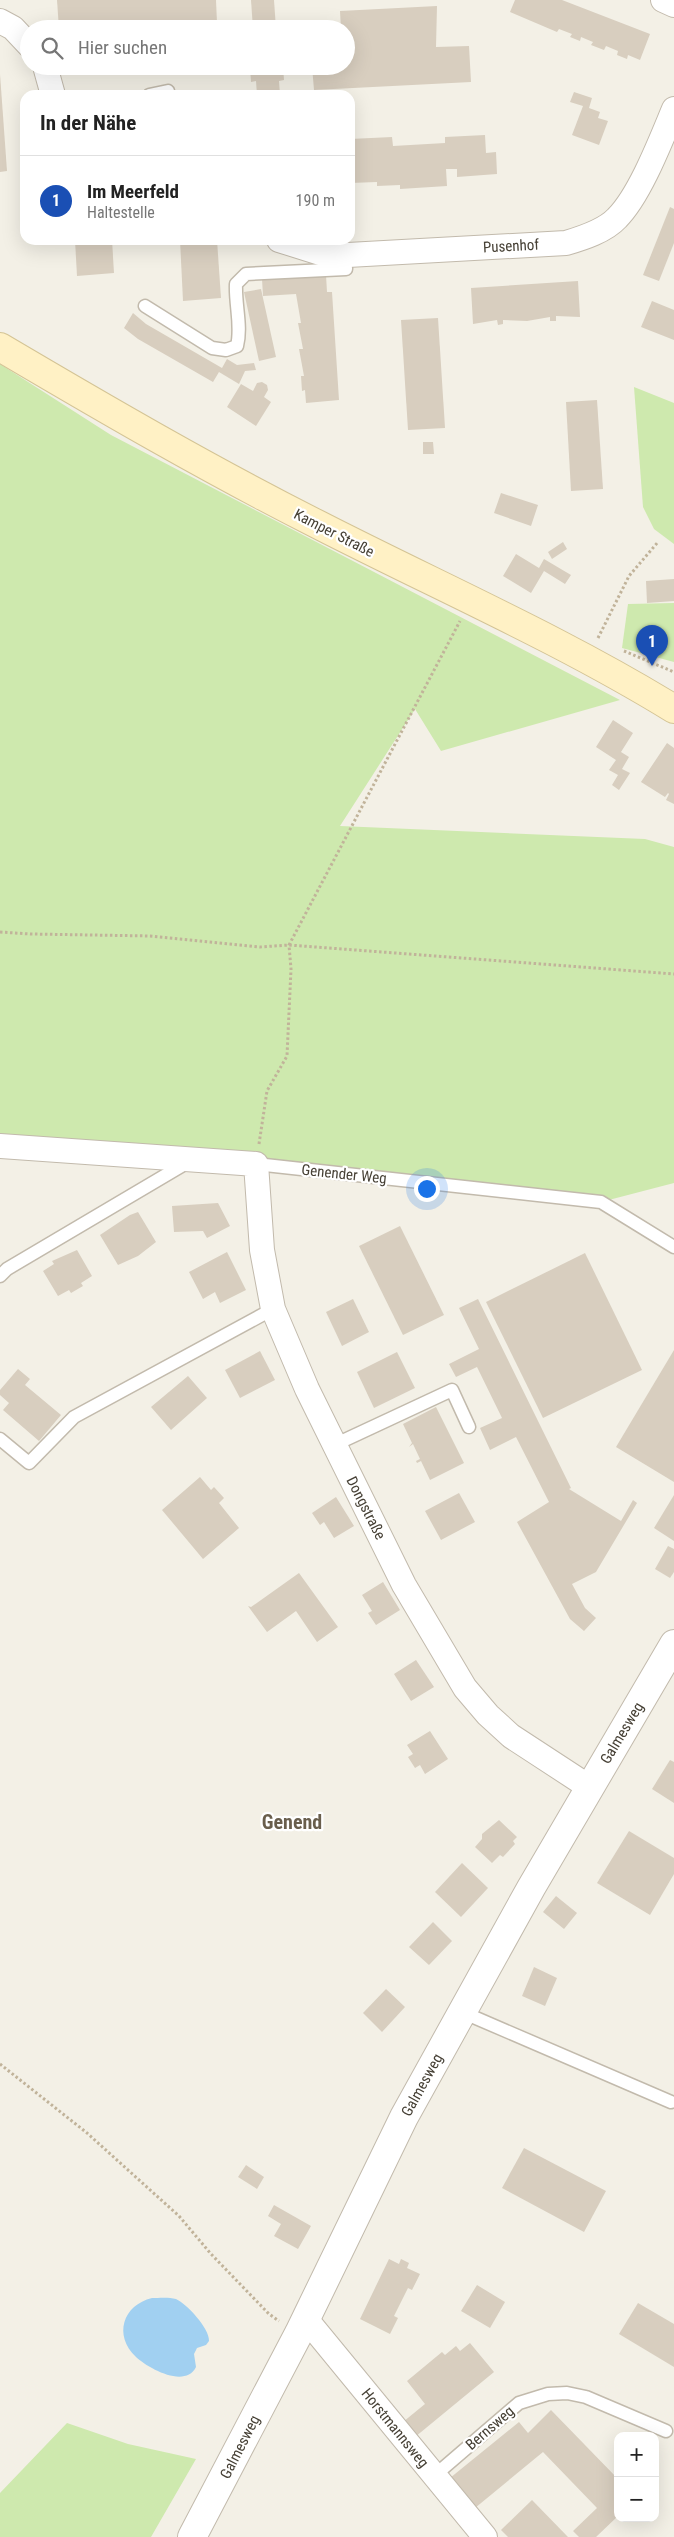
<!DOCTYPE html>
<html lang="de">
<meta charset="utf-8">
<style>
body{margin:0;font-family:"Roboto Condensed",sans-serif;background:#f6f6f6;color:#222}
.controls{position:absolute;right:15px;bottom:15px;display:grid;overflow:hidden;border-radius:10px;box-shadow:0 5px 20px #0002}
.controls button{width:45px;height:45px;display:grid;place-items:center;padding:0;border:0;border-bottom:1px solid #e0e0e0;background:#fff;color:#222;font:25px sans-serif}
.you{position:absolute;left:426px;top:1188px;width:18px;height:18px;margin:-12px;border:4px solid #fff;border-radius:50%;background:#1a73e8;box-shadow:0 0 0 8px #1a73e833}
.badge{display:grid;place-items:center;width:32px;height:32px;border-radius:50%;background:#111827;color:#fff;font-size:16px;font-weight:700}
.pin{position:absolute;translate:-50% -41px;filter:drop-shadow(0 1px 2px #0008)}
.pin::after{content:'';position:absolute;top:26px;width:18px;height:15px;background:inherit;clip-path:polygon(0 0,100% 0,50% 100%)}
.list{margin:0;padding:0;list-style:none}
h2{display:flex;justify-content:space-between;align-items:center;height:65px;margin:0;padding:0 20px;font-size:21px}
h2 small{font-size:16px;font-weight:400;color:#767676}
.list li{display:grid;grid-template-columns:32px 1fr auto;gap:15px;align-items:center;box-sizing:border-box;height:90px;padding:0 20px;border-top:1px solid #e0e0e0}
.list b{display:block;font-size:19px;white-space:nowrap}
.list p{margin:0;font-size:16px;white-space:nowrap;color:#767676}
.list em{font-size:16px;font-style:normal;color:#767676}
.icon{flex:none;width:28px;height:28px;fill:none;stroke:currentColor;stroke-width:2;stroke-linecap:round;stroke-linejoin:round}
.map{position:relative;flex:none;width:674px;height:2537px;overflow:hidden}
.search{position:absolute;background:#fff;box-shadow:0 5px 20px #0002;left:20px;top:20px;width:335px;height:55px;display:flex;align-items:center;gap:12px;box-sizing:border-box;padding:0 18px;border-radius:28px;color:#767676;font-size:19px}
.panel{position:absolute;background:#fff;box-shadow:0 5px 20px #0002;left:20px;top:90px;width:335px;height:155px;border-radius:15px}
.map>svg:first-child{display:block}
.green{fill:#cee9ae}
.water{fill:#a1d0f1}
.building{fill:#d8cebf}
.lines{fill:none;stroke-linecap:round;stroke-linejoin:round}
.service-casing{stroke:#c2baac;stroke-width:15}
.minor-casing{stroke:#c2baac;stroke-width:26}
.tertiary-casing{stroke:#c2baac;stroke-width:30}
.secondary-casing{stroke:#d4c495;stroke-width:30}
.path{stroke:#c1b39a;stroke-width:3;stroke-dasharray:2.5 2.5;stroke-linecap:butt}
.service{stroke:#fff;stroke-width:12}
.minor{stroke:#fff;stroke-width:24}
.tertiary{stroke:#fff;stroke-width:28}
.secondary{stroke:#fff1c5;stroke-width:28}
.labels{text-anchor:middle;dominant-baseline:central;stroke-width:4.5;stroke-linejoin:round;paint-order:stroke}
.street-label{font-size:15px;fill:#464035;stroke:#fff}
.district-label{font-size:20px;font-weight:bold;fill:#695e4c;stroke:#fff}
</style>
<div class="map">
<svg width="674" height="2537" viewBox="0 0 674 2537">
<rect width="100%" height="100%" fill="#f3f0e6"/>
<!-- green -->
<g class="green">
<polygon points="0,364 111,435 620,700 441,751 415,709 340,826 645,839 674,847 674,1183 601,1202 0,1146"/>
<polygon points="634,387 674,403 674,544 654,529 643,507"/>
<polygon points="674,603 674,662 622,648 628,604"/>
<polygon points="67,2423 128,2444 196,2459 151,2537 0,2537 0,2493"/>
</g>
<!-- water -->
<path class="water" d="M152,2298C159,2298 169,2297 176,2299C187,2304 210,2329 209,2341L206,2345L197,2348L194,2354L196,2367C185,2389 148,2368 136,2357C113,2335 123,2305 152,2298Z"/>
<!-- building -->
<g class="building">
<polygon points="57,0 216,0 217,23 131,29 59,29"/>
<polygon points="251,0 274,0 276,29 253,29"/>
<polygon points="515,0 562,0 650,34 640,60 628,55 627,59 617,55 618,51 606,46 604,50 591,45 593,42 581,37 580,41 570,37 572,34 559,29 557,32 510,12"/>
<polygon points="437,6 436,47 469,46 471,82 314,90 312,66 346,66 346,29 341,29 340,11"/>
<polygon points="255,66 283,67 284,80 279,81 280,95 257,95 256,81 251,82 250,68"/>
<polygon points="0,74 7,171 0,172"/>
<polygon points="574,92 592,98 589,108 600,112 598,118 608,121 599,145 572,135 583,106 570,102"/>
<polygon points="485,135 486,153 496,152 497,174 457,177 457,169 446,169 447,186 400,189 400,185 377,186 377,182 350,183 350,139 392,137 393,146 445,143 445,137"/>
<polygon points="670,207 674,209 674,243 659,281 643,275"/>
<polygon points="75,240 112,240 114,273 77,276"/>
<polygon points="180,240 217,240 221,298 183,301"/>
<polygon points="326,275 327,292 332,292 339,400 306,403 305,390 302,391 301,376 304,376 299,349 303,349 298,323 301,323 296,294 263,296 262,279"/>
<polygon points="578,281 580,317 556,316 556,321 550,321 550,317 527,321 503,320 503,324 498,325 497,320 473,324 471,288"/>
<polygon points="261,289 276,357 259,361 244,292"/>
<polygon points="652,301 674,310 674,340 641,327"/>
<polygon points="133,313 146,324 222,368 227,359 237,365 254,363 256,370 245,371 239,384 219,372 213,382 138,339 124,328"/>
<polygon points="438,318 445,428 408,430 401,320"/>
<polygon points="262,382 267,385 268,390 264,397 271,402 256,426 227,407 241,384 253,391 257,383"/>
<polygon points="597,400 603,489 571,491 566,402"/>
<polygon points="423,442 433,442 434,454 423,454"/>
<polygon points="501,493 538,505 531,526 494,513"/>
<polygon points="563,542 567,549 552,559 548,552"/>
<polygon points="516,554 539,568 544,559 571,575 565,584 544,571 531,593 503,576"/>
<polygon points="674,579 674,601 647,603 646,581"/>
<polygon points="613,720 633,733 621,752 629,757 622,769 630,773 619,790 612,785 618,775 609,770 616,760 596,747"/>
<polygon points="667,743 674,748 674,804 666,800 669,794 668,793 665,797 641,782"/>
<polygon points="218,1203 230,1226 207,1238 203,1231 174,1232 172,1206"/>
<polygon points="138,1212 156,1242 138,1256 118,1265 100,1235 130,1215"/>
<polygon points="400,1226 444,1315 403,1335 359,1246"/>
<polygon points="77,1250 92,1276 81,1283 83,1286 71,1293 69,1290 58,1296 43,1271 54,1264 52,1261"/>
<polygon points="227,1252 246,1290 220,1303 215,1292 203,1299 189,1272"/>
<polygon points="585,1253 642,1370 543,1418 486,1302"/>
<polygon points="353,1299 369,1332 342,1346 326,1312"/>
<polygon points="478,1299 571,1488 569,1489 621,1521 633,1500 637,1503 596,1572 572,1584 585,1608 596,1618 584,1631 570,1619 517,1522 549,1502 516,1437 490,1450 480,1428 502,1418 477,1367 456,1377 449,1364 479,1349 459,1308"/>
<polygon points="674,1350 674,1482 616,1447"/>
<polygon points="260,1351 275,1380 240,1398 225,1370"/>
<polygon points="397,1352 415,1388 374,1408 357,1372"/>
<polygon points="18,1369 30,1379 25,1385 61,1415 39,1441 3,1410 9,1403 0,1395 0,1390"/>
<polygon points="188,1376 207,1398 171,1430 151,1407"/>
<polygon points="436,1407 464,1463 430,1480 421,1461 417,1463 416,1461 420,1459 413,1444 409,1447 412,1443 403,1424"/>
<polygon points="200,1477 211,1490 214,1487 224,1498 219,1503 239,1528 203,1559 162,1510"/>
<polygon points="459,1493 475,1522 441,1540 425,1511"/>
<polygon points="674,1495 674,1541 654,1528"/>
<polygon points="336,1497 354,1526 334,1538 324,1522 320,1525 312,1513"/>
<polygon points="668,1546 674,1549 674,1572 670,1578 655,1569"/>
<polygon points="299,1573 338,1627 317,1642 296,1611 267,1632 248,1606 251,1607"/>
<polygon points="383,1582 400,1610 376,1625 368,1613 372,1611 362,1595"/>
<polygon points="416,1660 434,1687 411,1701 394,1674"/>
<polygon points="430,1731 448,1759 425,1774 420,1765 415,1768 408,1757 413,1754 407,1745"/>
<polygon points="670,1760 674,1762 674,1803 652,1789"/>
<polygon points="499,1820 517,1837 513,1841 515,1844 503,1857 500,1855 492,1863 475,1847 482,1839 482,1834"/>
<polygon points="629,1831 674,1858 674,1874 650,1915 597,1883"/>
<polygon points="462,1863 488,1888 461,1917 435,1892"/>
<polygon points="556,1896 577,1913 564,1929 543,1912"/>
<polygon points="433,1922 452,1941 429,1965 409,1947"/>
<polygon points="534,1967 557,1978 545,2006 522,1996"/>
<polygon points="386,1989 405,2007 382,2032 363,2013"/>
<polygon points="524,2148 606,2191 584,2232 502,2188"/>
<polygon points="246,2165 264,2177 257,2189 238,2177"/>
<polygon points="274,2205 311,2226 298,2249 274,2236 281,2224 268,2216"/>
<polygon points="389,2259 399,2264 401,2259 409,2263 407,2268 420,2274 412,2290 408,2288 394,2316 398,2318 390,2334 360,2319"/>
<polygon points="477,2285 505,2302 490,2328 461,2311"/>
<polygon points="638,2303 674,2324 674,2367 619,2334"/>
<polygon points="470,2343 494,2372 415,2437 403,2422 425,2404 407,2381 442,2352 445,2355 456,2346 460,2351"/>
<polygon points="551,2410 618,2479 618,2516 596,2537 579,2537 573,2531 597,2508 543,2452 475,2508 450,2478 519,2422 528,2433"/>
<polygon points="532,2500 568,2537 508,2537 501,2530"/>
</g>
<g class="lines">
<!-- service casing -->
<g class="service-casing">
<g id="service">
<polyline points="149,95 168,91"/>
<path d="M145,306L212,348L226,350L237,346C242,326 235,305 236,284L246,274L346,269L345,256"/>
<polyline points="256,1164 601,1202 674,1247"/>
<polyline points="0,1276 7,1269 188,1162"/>
<polyline points="0,1439 29,1463 74,1417 273,1309"/>
<polyline points="334,1445 452,1390 469,1427"/>
<polyline points="462,2012 671,2102"/>
<polyline points="434,2476 519,2403 548,2394 567,2393 586,2397 666,2431"/>
</g>
</g>
<!-- minor casing -->
<g class="minor-casing">
<g id="minor">
<polyline points="663,0 674,5"/>
<polyline points="0,21 13,28 29,45"/>
<polyline points="45,66 53,95"/>
<path d="M279,240L330,256L566,243C583,238 605,231 617,218C640,195 661,140 674,109"/>
<polyline points="0,1146 256,1164 262,1250 273,1309 307,1389 404,1585 465,1688 488,1715 511,1736 589,1787"/>
<polyline points="306,2319 485,2537"/>
</g>
</g>
<!-- tertiary casing -->
<g class="tertiary-casing">
<polyline id="tertiary" points="192,2537 299,2333 404,2117 531,1888 674,1644"/>
</g>
<!-- secondary casing -->
<g class="secondary-casing">
<path id="secondary" d="M0,347C105,409 210,470 319,525C438,586 560,639 674,709"/>
</g>
<!-- path -->
<g class="path">
<polyline points="598,638 629,576 658,542"/>
<polyline points="624,651 674,672"/>
<polyline points="0,932 30,934 150,936 260,947 289,945 674,974"/>
<polyline points="259,1144 267,1091 287,1056 291,969 289,945 460,621"/>
<polyline points="0,2064 87,2133 179,2216 211,2254 269,2314 279,2321"/>
</g>
<!-- service -->
<use href="#service" class="service"/>
<!-- minor -->
<use href="#minor" class="minor"/>
<!-- tertiary -->
<use href="#tertiary" class="tertiary"/>
<!-- secondary -->
<use href="#secondary" class="secondary"/>
</g>
<g class="labels">
<!-- street labels -->
<g class="street-label">
<text transform="translate(511 246) rotate(-3)">Pusenhof</text>
<text transform="translate(334 533) rotate(27)">Kamper Straße</text>
<text transform="translate(344 1174) rotate(6)">Genender Weg</text>
<text transform="translate(366 1508) rotate(63)">Dongstraße</text>
<text transform="translate(622 1733) rotate(-59)">Galmesweg</text>
<text transform="translate(422 2085) rotate(-61)">Galmesweg</text>
<text transform="translate(395 2428) rotate(51)">Horstmannsweg</text>
<text transform="translate(490 2428) rotate(-41)">Bernsweg</text>
<text transform="translate(240 2447) rotate(-63)">Galmesweg</text>
</g>
<!-- district labels -->
<g class="district-label">
<text x="292" y="1822">Genend</text>
</g>
</g>
</svg>
<div class="controls">
<button>+</button>
<button>−</button>
</div>
<div class="you"></div>
<div class="pin badge" style="left:652px;top:666px;background:#1a4fb4">1</div>
<div class="search"><svg class="icon" aria-label="search" viewBox="0 0 24 24"><circle cx="10" cy="10" r="6"/><path d="M15 15l6 6"/></svg>Hier suchen</div>
<section class="panel">
<h2>In der Nähe<small></small></h2>
<ul class="list">
<li><span class="badge" style="background:#1a4fb4">1</span><div><b>Im Meerfeld</b><p>Haltestelle</p></div><em>190 m</em></li>
</ul>
</section>
</div>
